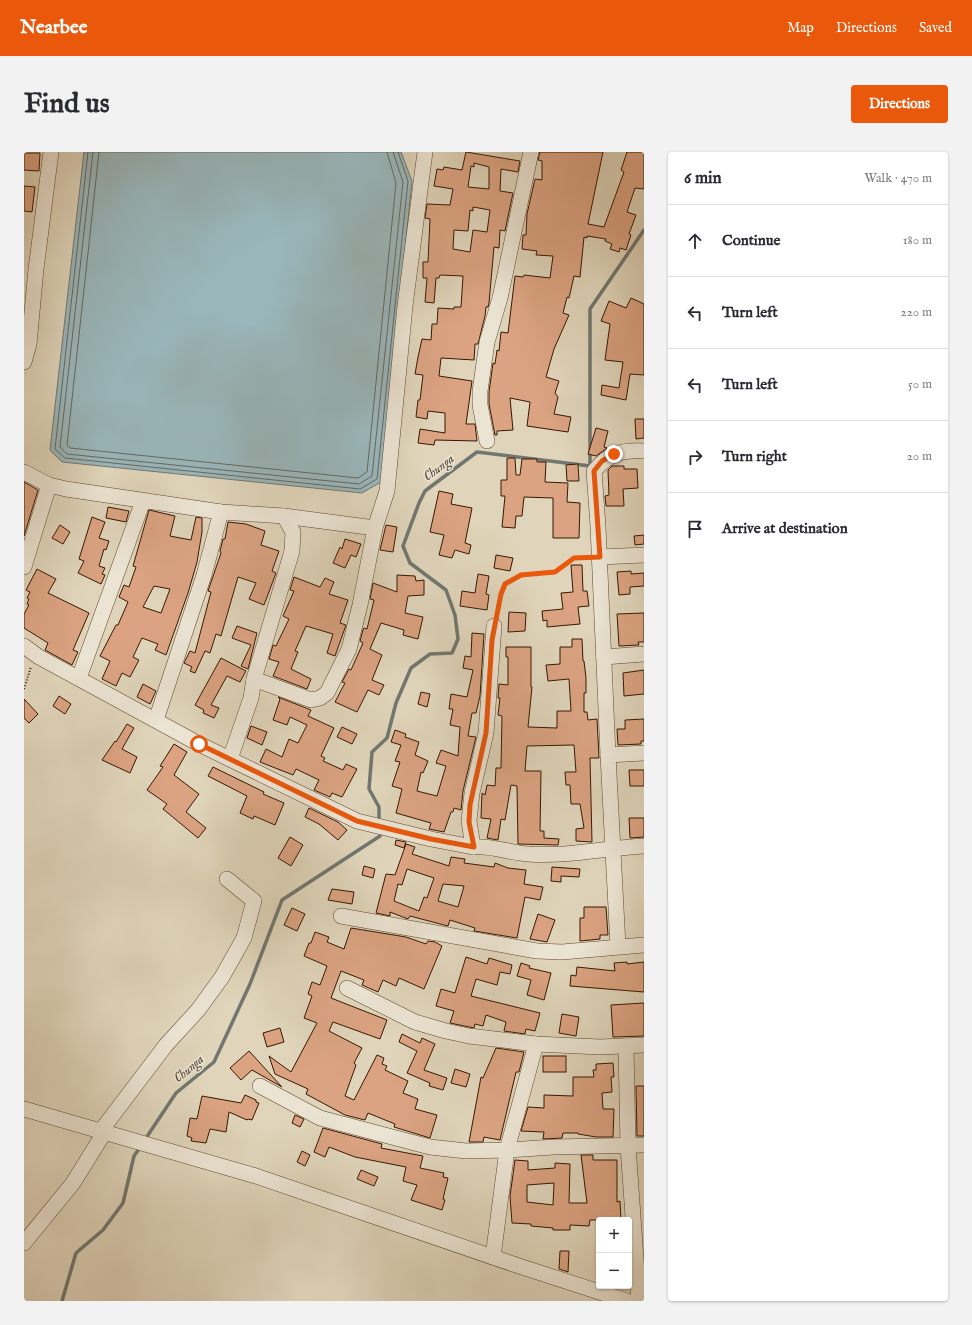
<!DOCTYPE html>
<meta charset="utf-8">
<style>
body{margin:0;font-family:"IM FELL English",serif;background:#f2f2f3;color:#2b2b33}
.controls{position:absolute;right:12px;bottom:12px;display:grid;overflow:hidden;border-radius:4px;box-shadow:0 1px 3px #0004}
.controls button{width:36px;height:36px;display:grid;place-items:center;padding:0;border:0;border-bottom:1px solid #e1e1e2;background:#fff;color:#2b2b33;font:20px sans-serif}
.stop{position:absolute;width:12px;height:12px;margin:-9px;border:3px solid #ea580c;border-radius:50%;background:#fff}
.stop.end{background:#ea580c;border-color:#fff;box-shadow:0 1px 4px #0008}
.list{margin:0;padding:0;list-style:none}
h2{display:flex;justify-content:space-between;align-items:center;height:52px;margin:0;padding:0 16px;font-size:17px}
h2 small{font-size:13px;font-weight:400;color:#7c7c81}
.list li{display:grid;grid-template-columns:26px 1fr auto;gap:12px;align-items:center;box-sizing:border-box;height:72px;padding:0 16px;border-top:1px solid #e1e1e2}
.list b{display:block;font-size:15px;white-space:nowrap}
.list em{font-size:13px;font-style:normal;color:#7c7c81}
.icon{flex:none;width:22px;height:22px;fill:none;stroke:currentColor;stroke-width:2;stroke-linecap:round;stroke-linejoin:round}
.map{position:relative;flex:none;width:620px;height:1149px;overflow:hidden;border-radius:4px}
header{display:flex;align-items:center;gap:24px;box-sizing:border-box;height:56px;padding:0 20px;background:#ea580c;color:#fff}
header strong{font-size:19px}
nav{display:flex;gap:22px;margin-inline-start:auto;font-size:14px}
.intro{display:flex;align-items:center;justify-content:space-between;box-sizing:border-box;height:96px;padding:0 24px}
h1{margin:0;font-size:28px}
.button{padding:10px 18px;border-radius:4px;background:#ea580c;color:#fff;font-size:14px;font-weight:700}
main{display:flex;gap:24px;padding:0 24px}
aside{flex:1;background:#fff;border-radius:4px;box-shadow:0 1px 3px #0004}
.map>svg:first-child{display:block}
.water{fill:#99b6bb;stroke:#717770}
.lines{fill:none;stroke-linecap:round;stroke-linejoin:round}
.shore{stroke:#68675e;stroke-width:1}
.stream{stroke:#717770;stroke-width:3.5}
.building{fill:#dba382;stroke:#361800;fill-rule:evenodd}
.minor-casing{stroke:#60472f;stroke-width:16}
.path{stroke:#361800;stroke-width:2;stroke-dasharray:1 2;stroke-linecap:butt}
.minor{stroke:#ebe4d3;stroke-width:15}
.route{stroke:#ea580c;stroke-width:5}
.labels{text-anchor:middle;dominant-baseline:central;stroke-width:3;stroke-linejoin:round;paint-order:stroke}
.water-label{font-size:13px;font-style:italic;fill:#544738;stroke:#ebe4d3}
</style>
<header>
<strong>Nearbee</strong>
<nav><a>Map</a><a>Directions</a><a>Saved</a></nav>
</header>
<div class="intro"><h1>Find us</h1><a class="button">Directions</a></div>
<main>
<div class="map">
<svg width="620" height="1149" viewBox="0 0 620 1149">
<rect width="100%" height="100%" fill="#e0d5bb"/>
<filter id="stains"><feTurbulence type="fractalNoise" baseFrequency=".005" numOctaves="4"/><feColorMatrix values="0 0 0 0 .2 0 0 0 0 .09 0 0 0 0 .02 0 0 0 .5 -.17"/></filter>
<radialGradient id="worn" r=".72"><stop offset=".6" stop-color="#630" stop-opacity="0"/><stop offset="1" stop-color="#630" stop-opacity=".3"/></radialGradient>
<!-- water -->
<polygon class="water" points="60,0 377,0 388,29 357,330 338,341 38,310 26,298"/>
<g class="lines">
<!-- shore -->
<g class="shore">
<polyline points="64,0 31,297 41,306 336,337 353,327 384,29 374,0"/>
<polyline points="69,0 36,295 43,302 335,332 348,324 379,30 369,0"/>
<polyline points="75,0 43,293 46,296 334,326 343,320 372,31 363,0"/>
</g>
<!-- stream -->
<g class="stream">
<polyline points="355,670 355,655 345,637 348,600 363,586 372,551 387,516 406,502 428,501 434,487 431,463 422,438 386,411 379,394 395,351 401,339 453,300 566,314 566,157 620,78"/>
<polyline points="120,989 152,941 190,910 226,832 258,748 356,684"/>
<polyline points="38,1149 52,1101 79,1078 99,1051 110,1004 117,994"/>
</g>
</g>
<!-- building -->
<g class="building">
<path d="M442,0L496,9L494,20L477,17L476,39L489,41L481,79L476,78L475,96L470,95L465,151L464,155H462L461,164L454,192H451L450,208L417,206L415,224L448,229L442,272H451L453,289L411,288L410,293L394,291L396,277L421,281V261L404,259L403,267L392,265L394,248H396L399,223L391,222L394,205L398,187L407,188L408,172H413L414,156L430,157V155H437L439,124L416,123L415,126H412L410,151L401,150L403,126H399V110H404L406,67L401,66L403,52L426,53L429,37L410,34L413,17L419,18L420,15L438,18ZM450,11L465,15V37L444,35L447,14L450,15ZM449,55L466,58L463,80L449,78L446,100L429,97L430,78L444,79L446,58L449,59Z"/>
<polygon points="516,0 579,0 564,72 580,75 600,20 597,18 603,0 620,0 620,37 611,36 603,60 612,63 605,82 607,83 602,98 596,96 595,100 586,97 588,92 581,89 582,87 563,84 563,86 560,85 556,125 550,124 545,146 543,145 539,161 545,163 530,197 522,225 535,229 531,241 534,245 530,262 547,265 544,280 503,274 506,250 486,246 489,278 473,279 473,283 471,283 465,252 465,240 469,211 471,212 473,198 475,199 477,180 484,181 491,124 499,125 500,123 526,126 529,104 512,103 513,99 498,97 499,83 502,83 503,62 511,27 518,28 518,9 514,8"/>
<polygon points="0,1 16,1 15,19 0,18"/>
<polygon points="0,34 11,35 8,60 0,59"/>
<polygon points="607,146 620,152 620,223 606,222 602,248 577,243 578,233 595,236 599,210 581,208 586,172 577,169 585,149 602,156"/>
<polygon points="611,267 620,267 620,286 612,287"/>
<polygon points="572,276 584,279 580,295 583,296 572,304 564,302"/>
<polygon points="483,306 491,306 492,323 496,323 498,307 513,307 513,310 522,310 521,330 544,331 543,350 556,351 555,386 529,386 529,346 500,345 498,364 492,364 491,376 478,375 481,344 477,344 477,328 483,328"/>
<polygon points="554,312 555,329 543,329 542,313"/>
<polygon points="588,314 600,314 600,317 613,317 614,336 599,337 600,354 582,354 581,344 585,343 584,318"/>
<polygon points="0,330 14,338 0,384"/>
<polygon points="415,339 429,342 427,352 448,356 441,391 447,393 445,402 431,398 428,406 415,403 420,383 406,380"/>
<polygon points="84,355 105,359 102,370 82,366"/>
<path d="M125,358L151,364L146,384L167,388L172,365L178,366V380L173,410L164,441L142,503L131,498L134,492L118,486L109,505L115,508L106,525L98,521L92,534L78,527L86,509L76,504L92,473H94L104,450L95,445L100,433L105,435L112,415L109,414ZM130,434L146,437L137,461L119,455Z"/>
<polygon points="68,365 81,370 75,386 85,389 82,398 80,397 75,414 81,416 78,422 81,423 77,432 54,421 60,409 55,407"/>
<polygon points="204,370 222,372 241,379 237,393 255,399 248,419 252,421 240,453 225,447 232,431 214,425 197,484 192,482 186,501 181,499 171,521 166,519 168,515 160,511 166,499 171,501 187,440 184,439 197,401 196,399 199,387 201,387"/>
<polygon points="36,373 46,380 39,392 28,386"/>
<polygon points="362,373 373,375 369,400 356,398"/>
<polygon points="620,383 620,392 611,393 610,384"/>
<polygon points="321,387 337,392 332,405 327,403 321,416 309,411 316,395 318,397"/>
<polygon points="472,403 489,406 486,419 470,416"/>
<polygon points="547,413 558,413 559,439 563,439 565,454 554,455 556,472 523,475 523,468 519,469 518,459 539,457 537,441 549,440"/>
<polygon points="13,417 32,427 24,441 65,461 49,498 54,500 48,513 21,498 24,491 0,476 0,462 5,453 3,452 5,447 3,446 6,440 2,438"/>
<polygon points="607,419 607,422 620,421 620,434 606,435 606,442 595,443 593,420"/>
<polygon points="454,422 465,424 462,442 465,443 463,458 436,454 438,439 451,441"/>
<polygon points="373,423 391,424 392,429 400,428 400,443 384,444 381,461 399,465 394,487 379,483 380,478 357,471 346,497 358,503 348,528 360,533 355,543 344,538 333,560 311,550 321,531 318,530 325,517 327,518 339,491 336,489 339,478 340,476 343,477 350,448 346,447 349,431 373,440"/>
<polygon points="270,425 296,435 301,426 310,430 305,442 324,448 316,471 322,473 311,504 303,501 309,482 282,474 271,499 274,500 267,517 287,527 283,537 249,524 255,510 245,507 249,493 252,494 265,467 259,464 270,439 266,438"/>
<polygon points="485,460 502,461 501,479 484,480"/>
<polygon points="620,461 620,490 614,490 615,493 595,494 593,462"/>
<polygon points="213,474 233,481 224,517 217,514 227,493 208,486"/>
<polygon points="448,481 460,482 456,544 452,561 448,561 444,584 452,585 439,639 437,658 430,656 429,660 427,660 420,680 405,677 407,671 372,661 378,637 368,634 376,610 371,609 377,593 367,590 371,578 382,582 381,585 395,590 391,603 404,609 399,621 397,620 393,639 413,644 422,614 412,611 417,598 434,604 436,575 426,573 429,557 425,557 427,542 443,545 449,518 439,516 441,504 447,505"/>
<polygon points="548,487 558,487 559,509 560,509 562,526 562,541 560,541 560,560 563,560 564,568 573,567 575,606 566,606 568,690 552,689 552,677 560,676 556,652 547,652 546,633 542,633 541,620 552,620 550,593 503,594 501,619 517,619 516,679 520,679 520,686 535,687 534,693 494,692 493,634 487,633 481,668 477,667 474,688 463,686 467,667 457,666 458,641 461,643 463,633 471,634 472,616 477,616 478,564 474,563 476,546 474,546 475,532 484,533 484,505 482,505 482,495 507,495 507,535 508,535 504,575 533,576 533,559 547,559 545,527 524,529 522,513 536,512 536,495 548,495"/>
<polygon points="197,506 222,519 216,530 203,524 187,553 195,556 190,566 179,561 180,558 171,553"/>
<polygon points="620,518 620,542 600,544 599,521"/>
<polygon points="119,532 132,539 126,552 113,545"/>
<polygon points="397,540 406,542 403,555 394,552"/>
<polygon points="35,544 47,552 41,562 29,554"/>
<polygon points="254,545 287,558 284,564 310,576 297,604 301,606 299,609 319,618 322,612 333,617 318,645 308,641 306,645 290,638 295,628 272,617 269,623 236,610 242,597 258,605 265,587 274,591 283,573 266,565 263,573 249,568 256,547"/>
<polygon points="0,547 14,562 5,571 0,566"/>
<polygon points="620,567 620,589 617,589 617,592 594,593 593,577 601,577 601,568"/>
<polygon points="103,572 110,576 98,597 113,605 106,621 78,608 91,589 92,590"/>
<polygon points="227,574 243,580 238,593 223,586"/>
<polygon points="318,575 333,582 328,592 313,585"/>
<polygon points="150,592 163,600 150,623 175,642 162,660 182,676 174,686 139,657 143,652 123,638 139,615 136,614"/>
<polygon points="189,615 240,640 239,642 260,651 251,673 230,664 229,667 216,661 223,644 184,624"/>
<polygon points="605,618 620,618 620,634 606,634"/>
<polygon points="285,656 314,670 323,678 314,688 295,672 281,665"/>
<polygon points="605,666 620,666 620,685 606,686"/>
<polygon points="266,685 279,693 267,714 254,706"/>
<polygon points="372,688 382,690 380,696 371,693"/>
<path d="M382,692L391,695L388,702L425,714L427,705L441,707L440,711L470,715L471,711L484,716L502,718L500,732L519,735L516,748L501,745L493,786L450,779L451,776L426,768L424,774L386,764L384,767L366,760V764L352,761L362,722L371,723ZM383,717L410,726L403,746L400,745L395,759L370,749L374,732L378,733ZM419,732L440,734L434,755L414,749Z"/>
<polygon points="340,714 351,717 349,726 338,723"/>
<polygon points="528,715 556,717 555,725 537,724 537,730 527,729"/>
<polygon points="308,737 330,740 328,752 304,748"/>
<polygon points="560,755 582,755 584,783 576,783 576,787 556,789 556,766 560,766"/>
<polygon points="268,756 281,762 273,779 260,773"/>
<polygon points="514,762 531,768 523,790 506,787"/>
<polygon points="327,776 382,785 402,792 404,789 411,790 418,794 400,837 375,826 372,834 359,828 354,840 338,833 340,828 317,819 307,846 363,868 356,887 309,870 305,879 338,896 330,911 332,913 321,944 330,948 353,903 360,906 358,912 363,914 361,918 384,929 379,941 394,947 391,957 413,963 406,986 370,975 371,972 344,961 341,968 321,963 282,942 284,937 251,922 245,904 267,920 293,871 280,866 288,844 284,842 288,830 296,833 303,814 280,804 285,791 287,791 291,780 305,785 303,790 320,797"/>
<polygon points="442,805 463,812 465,806 488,813 486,822 476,820 473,833 452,827 447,844 516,861 511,879 502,877 501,882 480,879 482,870 462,863 459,874 451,872 450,876 426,871 430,859 412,854 417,837 431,841"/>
<polygon points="603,810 603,812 620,810 620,840 546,834 547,823 552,824 553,815 591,819 590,811"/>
<polygon points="497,811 506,814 505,816 527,821 520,848 503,843 507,828 493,824"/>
<polygon points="620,851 620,884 589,885 587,853"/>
<polygon points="538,862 555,865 552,884 535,881"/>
<polygon points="256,876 260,890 243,895 239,881"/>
<polygon points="378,882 396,891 398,886 411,892 400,918 423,926 419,938 405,934 406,931 383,921 393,899 375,890"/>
<polygon points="472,896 500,900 495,920 492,920 476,988 460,985 459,990 445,990 457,925 459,926"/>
<polygon points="225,899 258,935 228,918 217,928 206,916"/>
<rect x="519" y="904" width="23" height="16"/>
<polygon points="589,911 590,925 587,925 588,940 578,941 579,957 590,957 589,985 572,985 554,982 554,981 539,981 538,986 519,987 520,980 497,979 504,955 520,956 520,943 549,944 549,925 570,925 569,918 572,918 572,912"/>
<polygon points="431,917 446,922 442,935 427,931"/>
<polygon points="612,934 620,934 620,984 613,984"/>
<polygon points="221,943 232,948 232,950 235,951 228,968 224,967 223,968 205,960 202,980 186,977 182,991 167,989 168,986 163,984 166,966 173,967 178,944 217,951"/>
<polygon points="271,963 280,967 276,975 268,971"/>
<polygon points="299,976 358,992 357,996 399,1004 396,1016 420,1021 419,1025 424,1026 419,1047 421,1048 418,1058 387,1048 393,1033 379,1029 382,1015 331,1005 305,995 301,1005 290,1000"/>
<polygon points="278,999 286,1003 281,1014 273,1010"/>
<path d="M557,1003H569V1008H593V1050L596,1049L597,1068H566L565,1074L546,1073V1078H529V1076L507,1074V1072L488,1071L486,1044L491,1008L504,1009V1018L531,1016V1011L546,1012L545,1051H563ZM530,1031L529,1053L503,1050V1033Z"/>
<polygon points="337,1018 354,1025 350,1034 333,1027"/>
<polygon points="536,1099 545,1099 544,1120 535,1117"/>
</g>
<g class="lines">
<!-- minor casing -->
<g class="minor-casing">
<g id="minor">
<polyline points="0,210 5,192 12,117 27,0"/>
<polyline points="463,289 456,253 456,239 463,190 476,146 507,0"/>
<polyline points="0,320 25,333 42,337 197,360 260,364 351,376"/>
<polyline points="576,405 620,403"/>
<polyline points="0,415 25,333"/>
<path d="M470,474L462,581L448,641L445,669L449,695C467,693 486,701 504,702C542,705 581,696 620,694"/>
<polyline points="0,494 15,505 175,592 333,669 407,687 449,695"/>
<polyline points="580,505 620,502"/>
<polyline points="55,526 119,349"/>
<polyline points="230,527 287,548 296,546 303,541 325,497 336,453 351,376 363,339 381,154 401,0"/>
<polyline points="132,568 180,423 197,360"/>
<polyline points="584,603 620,601"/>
<polyline points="206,607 227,546 230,527 268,399 269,380 260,364"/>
<polyline points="317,764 513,799 538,800 620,793"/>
<path d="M594,794L584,603L574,374L570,319C585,301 597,298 620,299"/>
<polyline points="323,836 391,870 422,879 445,884 512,892 576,895 620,893"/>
<polyline points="602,894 604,994 615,1149"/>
<polyline points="236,934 296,966 406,995 442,999 483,998 530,995 620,993"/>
<polyline points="0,957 232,1024 495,1114 603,1149"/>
<polyline points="76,980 142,893 174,858 198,825 220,786 230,749 203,727"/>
<polyline points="0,1091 49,1031 80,981"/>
<polyline points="469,1105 483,998 512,892"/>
</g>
</g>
<!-- path -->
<g class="path">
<path d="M473,461C478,438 480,423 508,422C515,421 523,423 530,421C535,419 536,416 539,413C547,406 553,406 562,405"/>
<polyline points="0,537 7,515"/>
</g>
<!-- minor -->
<use href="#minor" class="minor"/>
</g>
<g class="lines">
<!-- route -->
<polyline class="route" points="175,592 333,669 407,687 450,695 445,670 446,653 462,581 468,488 477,442 481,432 497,423 531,420 550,406 576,405 570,319 578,309 590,302"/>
</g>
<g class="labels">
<!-- water labels -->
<g class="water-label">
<text transform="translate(415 316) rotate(-37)">Chunga</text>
<text transform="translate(165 917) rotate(-40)">Chunga</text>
</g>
</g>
<rect width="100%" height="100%" filter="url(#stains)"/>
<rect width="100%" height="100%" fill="url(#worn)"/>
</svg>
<div class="controls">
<button>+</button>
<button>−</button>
</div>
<div class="stop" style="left:175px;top:592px"></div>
<div class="stop end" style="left:590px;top:302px"></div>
</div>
<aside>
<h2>6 min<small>Walk · 470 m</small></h2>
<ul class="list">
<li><svg class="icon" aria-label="ahead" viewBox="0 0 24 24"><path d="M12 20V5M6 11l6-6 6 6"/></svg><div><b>Continue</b></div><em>180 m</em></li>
<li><svg class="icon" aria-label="left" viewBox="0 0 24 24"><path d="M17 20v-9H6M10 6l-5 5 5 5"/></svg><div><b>Turn left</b></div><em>220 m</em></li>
<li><svg class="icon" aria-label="left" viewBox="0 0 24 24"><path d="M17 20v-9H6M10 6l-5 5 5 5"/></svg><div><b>Turn left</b></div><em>50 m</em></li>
<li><svg class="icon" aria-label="right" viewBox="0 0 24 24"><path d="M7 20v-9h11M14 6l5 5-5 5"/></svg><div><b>Turn right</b></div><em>20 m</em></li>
<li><svg class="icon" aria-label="arrive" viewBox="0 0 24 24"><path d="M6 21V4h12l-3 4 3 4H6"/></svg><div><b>Arrive at destination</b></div></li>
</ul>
</aside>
</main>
